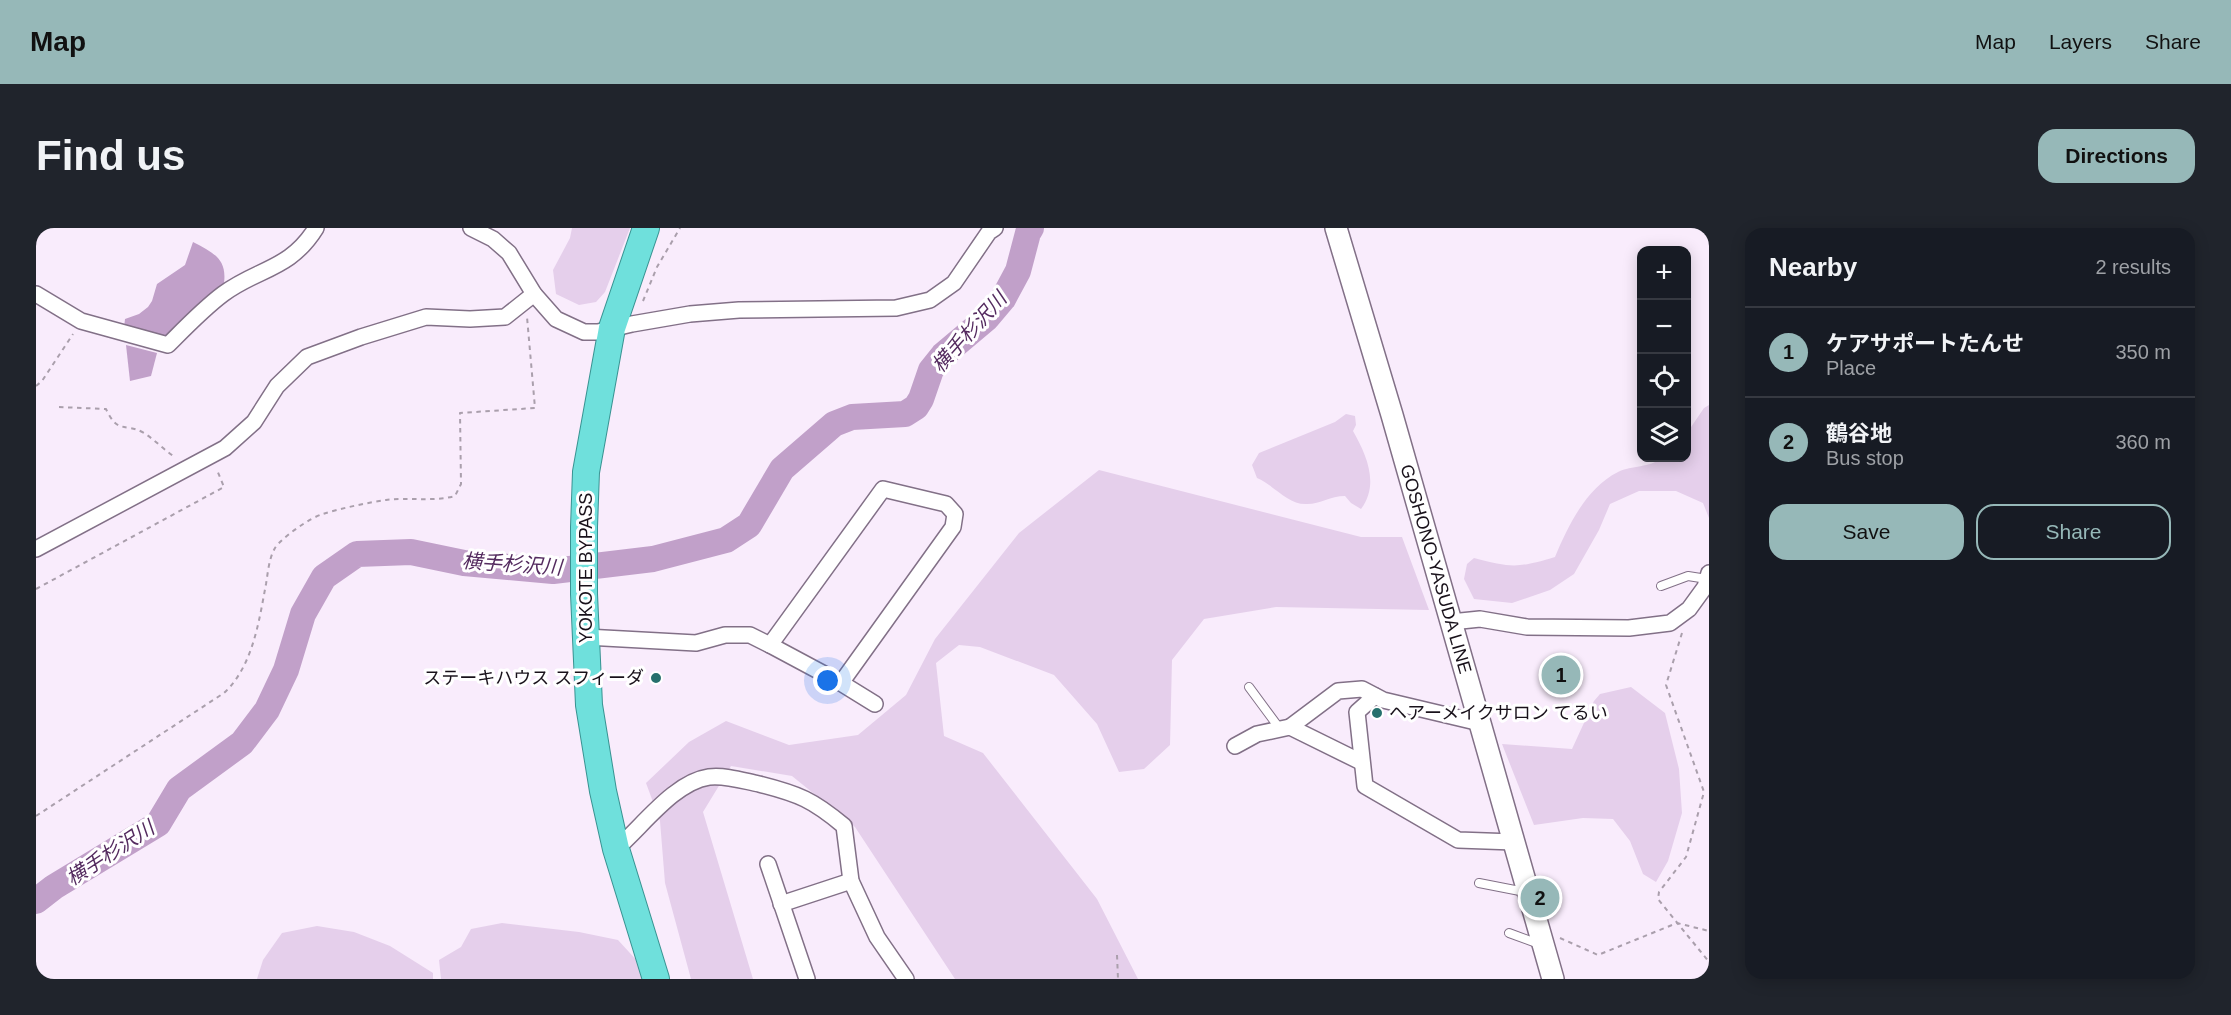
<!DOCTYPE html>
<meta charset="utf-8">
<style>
body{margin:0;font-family:Helvetica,"Noto Sans JP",sans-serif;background:#20242c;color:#f1f3f6}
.controls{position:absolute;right:18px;top:18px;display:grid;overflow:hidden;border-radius:12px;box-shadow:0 3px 15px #0003}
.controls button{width:54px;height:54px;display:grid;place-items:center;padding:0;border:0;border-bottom:2px solid #363941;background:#171b24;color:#f1f3f6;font:30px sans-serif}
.you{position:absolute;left:792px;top:453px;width:21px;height:21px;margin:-15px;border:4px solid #fff;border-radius:50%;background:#1a73e8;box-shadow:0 0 0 9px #1a73e833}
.badge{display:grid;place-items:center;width:39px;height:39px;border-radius:50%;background:#96b8b8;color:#111;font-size:20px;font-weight:700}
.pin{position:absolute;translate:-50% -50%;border:3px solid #fff;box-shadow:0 2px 6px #0006}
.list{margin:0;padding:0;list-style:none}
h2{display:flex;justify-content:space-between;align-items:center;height:78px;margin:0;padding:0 24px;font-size:26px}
h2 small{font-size:20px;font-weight:400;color:#9ea1a6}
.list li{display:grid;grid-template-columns:39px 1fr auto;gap:18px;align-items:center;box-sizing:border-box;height:90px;padding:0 24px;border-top:2px solid #363941}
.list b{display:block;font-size:22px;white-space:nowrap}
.list p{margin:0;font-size:20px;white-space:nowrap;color:#9ea1a6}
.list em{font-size:20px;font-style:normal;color:#9ea1a6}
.actions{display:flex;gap:12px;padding:18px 24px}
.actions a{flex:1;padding:14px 0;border:2px solid #96b8b8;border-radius:18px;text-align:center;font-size:21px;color:#96b8b8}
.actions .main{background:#96b8b8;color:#111}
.icon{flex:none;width:33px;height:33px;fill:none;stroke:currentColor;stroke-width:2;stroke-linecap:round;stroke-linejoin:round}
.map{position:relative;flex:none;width:1673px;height:751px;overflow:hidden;border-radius:18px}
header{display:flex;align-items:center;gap:36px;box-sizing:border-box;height:84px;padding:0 30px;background:#96b8b8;color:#111}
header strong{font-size:28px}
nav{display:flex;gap:33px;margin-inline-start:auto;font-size:21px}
.intro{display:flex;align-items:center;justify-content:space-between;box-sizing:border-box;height:144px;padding:0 36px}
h1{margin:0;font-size:42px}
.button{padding:15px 27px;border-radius:18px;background:#96b8b8;color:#111;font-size:21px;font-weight:700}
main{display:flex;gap:36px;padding:0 36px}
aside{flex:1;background:#171b24;border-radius:18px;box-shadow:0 3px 15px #0003}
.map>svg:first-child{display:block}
.green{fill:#e5cfeb}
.water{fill:#c1a0c9}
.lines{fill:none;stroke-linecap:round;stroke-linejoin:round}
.river{stroke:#c1a0c9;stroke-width:26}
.service-casing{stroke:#827087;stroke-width:10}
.minor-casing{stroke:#827087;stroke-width:18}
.secondary-casing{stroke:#827087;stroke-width:24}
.trunk-casing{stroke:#399392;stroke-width:28}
.path{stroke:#aa9fac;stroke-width:2;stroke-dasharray:4.5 4.5;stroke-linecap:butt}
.service{stroke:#fff;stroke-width:8}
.minor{stroke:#fff;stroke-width:15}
.secondary{stroke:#fff;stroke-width:21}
.trunk{stroke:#6fe0dc;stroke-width:26}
.poi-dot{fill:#26706d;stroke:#fff;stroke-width:2}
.labels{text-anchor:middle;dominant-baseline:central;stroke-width:6;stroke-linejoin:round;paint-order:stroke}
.street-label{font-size:18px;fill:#18111a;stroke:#fff}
.poi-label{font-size:18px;fill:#18111a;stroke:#fff;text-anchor:end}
.water-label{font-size:20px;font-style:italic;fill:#542b5f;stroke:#fff}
</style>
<header>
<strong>Map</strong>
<nav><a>Map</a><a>Layers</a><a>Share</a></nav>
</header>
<div class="intro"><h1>Find us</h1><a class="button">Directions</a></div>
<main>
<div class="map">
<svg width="1673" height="751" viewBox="0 0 1673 751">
<rect width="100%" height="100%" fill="#f9ecfc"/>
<!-- green -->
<g class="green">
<polygon points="536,0 594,0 569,64 560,74 543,77 520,66 517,42 534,10"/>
<path d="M1673,177V290L1667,275L1640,263H1603L1574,276L1563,302L1538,346L1514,362L1476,375L1438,371L1428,351L1431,336L1438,330C1476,340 1482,340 1519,329C1532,298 1550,260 1582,244C1596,237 1614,240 1625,230H1650L1651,205L1668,180Z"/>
<path d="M1310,186L1319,188L1320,197L1317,203C1330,226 1344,256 1325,281L1315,275L1309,268C1294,268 1285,276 1271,276C1252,277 1238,257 1221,250L1216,237L1223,225L1299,194Z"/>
<polygon points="1063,242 1325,309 1366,309 1393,382 1240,379 1168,391 1136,432 1134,517 1108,541 1083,544 1061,496 1018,447 944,419 923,417 900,435 908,508 947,525 1061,671 1102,751 919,751 819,599 756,548 695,538 667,584 717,751 655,751 629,655 624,593 610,555 653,514 690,493 753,517 822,507 870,467 899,411 983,305"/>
<polygon points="1595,459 1629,485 1643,541 1646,585 1632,633 1620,654 1607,646 1594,613 1577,591 1547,590 1498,597 1466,516 1536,521 1558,473 1564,466"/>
<polygon points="466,695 543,704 582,712 604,736 608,751 405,751 403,732 425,719 435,701"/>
<polygon points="281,698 318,704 354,718 397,745 397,751 221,751 227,732 246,705"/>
</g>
<!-- water -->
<g class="water">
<path d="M157,14C180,26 193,32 187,61L130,110L88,100L89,91L103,86L112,79L116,73L121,56L149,37Z"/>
<polygon points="90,117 121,125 115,148 94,153"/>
</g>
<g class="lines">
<!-- river -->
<polyline class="river" points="0,673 18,659 122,596 143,561 206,515 231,482 250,442 267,386 288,349 321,326 375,324 428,335 517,343 617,331 690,312 713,297 746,241 798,196 816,189 869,186 880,179 885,171 895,142 907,127 951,90 967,71 982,43 992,5 995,0"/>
<!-- service casing -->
<g class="service-casing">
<g id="service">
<polyline points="1625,358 1652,348 1671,351"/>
<polyline points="1213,459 1244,501"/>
<polyline points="1443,655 1489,664"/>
<polyline points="1473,705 1503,716"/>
</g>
</g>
<!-- minor casing -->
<g class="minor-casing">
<g id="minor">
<polyline points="435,0 457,11 473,25 498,66 520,91 548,104 562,104 596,96 654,86 703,82 860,80 894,72 918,55 953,4 959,0"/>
<path d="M0,66L45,93L132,117C149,100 167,81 187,66C222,40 254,42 280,0"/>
<polyline points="0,321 189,220 218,194 241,158 271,129 325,109 390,89 434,91 469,89 498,66"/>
<polyline points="1415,394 1444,391 1491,399 1593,400 1634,395 1653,381 1669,359 1673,345"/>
<polyline points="550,409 660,415 689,407 714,407 734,417 847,261 910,276 919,286 917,299 805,455"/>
<polyline points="734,417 805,455 839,476"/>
<polyline points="1339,468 1321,484 1329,558 1422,612 1478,614"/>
<polyline points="1254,499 1302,463 1326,461 1347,472 1444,495"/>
<polyline points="1199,518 1221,506 1254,499 1325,534"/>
<path d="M580,621C606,599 638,554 673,549C690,547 708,553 723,556C763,566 777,572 808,598L815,653L841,709L870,751"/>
<polyline points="732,636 771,751"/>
<polyline points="745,676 815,653"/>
</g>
</g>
<!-- secondary casing -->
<g class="secondary-casing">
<polyline id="secondary" points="1300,0 1356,187 1517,751"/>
</g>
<!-- trunk casing -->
<g class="trunk-casing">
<polyline id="trunk" points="610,0 576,100 550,244 548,299 548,366 553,477 567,563 580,621 620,751"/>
</g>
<!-- path -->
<g class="path">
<polyline points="607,73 621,39 644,0"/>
<polyline points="0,158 6,153 37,106"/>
<path d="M23,179L70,181C82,207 89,194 108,205C119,212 128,222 139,229"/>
<polyline points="0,361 188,259 181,242"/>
<polyline points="1646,405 1630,457 1668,564 1650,629 1623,664 1622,671 1673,734"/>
<path d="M0,588L188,465C217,438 223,393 230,356C232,344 233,330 239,320C245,310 275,289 287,286C306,280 330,275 350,272C372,269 397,274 419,268L425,256L424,185L499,180L491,89"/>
<polyline points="1524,710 1562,727 1641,695 1673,703"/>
<polyline points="1081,727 1082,751"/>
</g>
<!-- service -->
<use href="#service" class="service"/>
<!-- minor -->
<use href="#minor" class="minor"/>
<!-- secondary -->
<use href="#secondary" class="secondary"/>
<!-- trunk -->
<use href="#trunk" class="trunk"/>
</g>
<!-- markers -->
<g class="poi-dot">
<circle cx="620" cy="450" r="6"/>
<circle cx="1341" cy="485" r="6"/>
</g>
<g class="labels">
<!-- street labels -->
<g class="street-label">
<text transform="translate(550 340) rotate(-90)">YOKOTE BYPASS</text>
<text transform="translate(1400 341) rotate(74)">GOSHONO-YASUDA LINE</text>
</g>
<!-- poi labels -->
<g class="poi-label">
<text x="608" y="450">ステーキハウス スフィーダ</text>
<text x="1353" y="485" text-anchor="start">ヘアーメイクサロン てるい</text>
</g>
<!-- water labels -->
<g class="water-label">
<text transform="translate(933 104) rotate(-48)">横手杉沢川</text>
<text transform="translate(476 336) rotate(4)">横手杉沢川</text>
<text transform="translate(74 625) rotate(-33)">横手杉沢川</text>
</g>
</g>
</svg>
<div class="controls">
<button>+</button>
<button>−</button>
<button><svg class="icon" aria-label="locate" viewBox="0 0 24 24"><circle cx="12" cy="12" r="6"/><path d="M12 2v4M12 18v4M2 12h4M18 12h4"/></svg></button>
<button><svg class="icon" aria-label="layers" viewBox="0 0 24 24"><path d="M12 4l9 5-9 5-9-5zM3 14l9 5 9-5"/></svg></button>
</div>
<div class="you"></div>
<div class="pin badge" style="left:1525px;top:447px">1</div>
<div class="pin badge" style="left:1504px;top:670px">2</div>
</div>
<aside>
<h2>Nearby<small>2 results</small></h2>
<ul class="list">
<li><span class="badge">1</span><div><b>ケアサポートたんせ</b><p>Place</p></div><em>350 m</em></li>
<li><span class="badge">2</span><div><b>鶴谷地</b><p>Bus stop</p></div><em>360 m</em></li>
</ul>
<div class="actions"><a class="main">Save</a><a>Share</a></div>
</aside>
</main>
